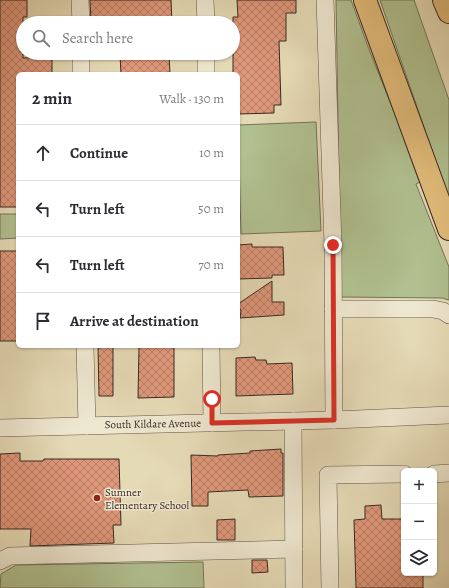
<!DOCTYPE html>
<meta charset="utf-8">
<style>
body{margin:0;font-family:Alegreya,serif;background:#f7f7f7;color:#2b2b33}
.controls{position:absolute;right:12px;bottom:12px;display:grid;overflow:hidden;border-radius:6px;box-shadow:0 1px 3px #0004}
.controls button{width:36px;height:36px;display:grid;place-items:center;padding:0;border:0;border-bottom:1px solid #e1e1e2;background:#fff;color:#2b2b33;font:20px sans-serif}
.stop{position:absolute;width:12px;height:12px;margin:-9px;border:3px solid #d93025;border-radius:50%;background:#fff}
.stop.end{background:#d93025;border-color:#fff;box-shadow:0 1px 4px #0008}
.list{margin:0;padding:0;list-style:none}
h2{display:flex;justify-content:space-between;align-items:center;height:52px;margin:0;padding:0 16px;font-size:17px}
h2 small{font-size:13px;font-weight:400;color:#7c7c81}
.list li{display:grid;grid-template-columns:26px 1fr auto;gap:12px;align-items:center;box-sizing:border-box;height:56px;padding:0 16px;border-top:1px solid #e1e1e2}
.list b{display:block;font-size:15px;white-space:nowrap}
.list em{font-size:13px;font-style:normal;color:#7c7c81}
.icon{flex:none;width:22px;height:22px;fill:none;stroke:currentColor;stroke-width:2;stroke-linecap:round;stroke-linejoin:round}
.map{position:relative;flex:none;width:449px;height:588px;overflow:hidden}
.search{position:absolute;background:#fff;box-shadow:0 1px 3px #0004;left:16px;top:16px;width:224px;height:44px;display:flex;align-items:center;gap:10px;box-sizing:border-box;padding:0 14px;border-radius:22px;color:#7c7c81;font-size:15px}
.panel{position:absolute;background:#fff;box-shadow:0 1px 3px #0004;left:16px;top:72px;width:224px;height:276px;border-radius:6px}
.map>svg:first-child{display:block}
.green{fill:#b1c090;stroke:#74745a}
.building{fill:url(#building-cross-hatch);stroke:#382923}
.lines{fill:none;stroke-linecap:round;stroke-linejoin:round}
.minor-casing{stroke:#635548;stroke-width:18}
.highway-casing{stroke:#382923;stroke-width:24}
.minor{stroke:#eee7d0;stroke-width:17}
.highway{stroke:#e2bd7b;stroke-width:22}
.route{stroke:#d93025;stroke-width:5}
.poi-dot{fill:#8f2418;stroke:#eee7d0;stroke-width:1.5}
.labels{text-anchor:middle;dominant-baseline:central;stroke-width:3;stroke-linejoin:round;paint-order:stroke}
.street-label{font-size:11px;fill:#382923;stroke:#eee7d0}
.poi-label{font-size:11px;fill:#382923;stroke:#eee7d0;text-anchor:start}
</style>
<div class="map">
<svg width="449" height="588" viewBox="0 0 449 588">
<defs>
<pattern id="building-cross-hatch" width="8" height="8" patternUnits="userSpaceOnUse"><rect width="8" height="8" fill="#e0987b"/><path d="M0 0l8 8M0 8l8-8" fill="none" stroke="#b77c64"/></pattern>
</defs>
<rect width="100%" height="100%" fill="#e5dab6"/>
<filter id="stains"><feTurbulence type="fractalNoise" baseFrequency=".005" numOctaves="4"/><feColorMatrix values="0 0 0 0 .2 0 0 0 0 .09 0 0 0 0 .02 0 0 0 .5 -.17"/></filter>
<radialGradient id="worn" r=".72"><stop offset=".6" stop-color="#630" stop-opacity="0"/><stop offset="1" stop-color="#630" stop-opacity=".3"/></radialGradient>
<!-- green -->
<g class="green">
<polygon points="336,0 351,0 370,52 422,181 416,184 449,267 449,300 442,298 341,297"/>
<polygon points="380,0 414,0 449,100 449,199"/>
<polygon points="316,122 321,231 241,234 238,125"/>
<polygon points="0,214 18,214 18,238 0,239"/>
<polygon points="203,562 204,588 0,588 1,574 16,565"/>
</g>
<!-- building -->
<g class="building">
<polygon points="0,0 27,0 27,17 23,17 23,58 52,57 52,73 18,74 18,207 0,207"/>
<polygon points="90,0 171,0 172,23 91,23"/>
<polygon points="237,0 296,0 296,13 286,13 286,41 279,41 281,105 274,105 274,113 238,114 238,74 233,74 233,17 238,17"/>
<polygon points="169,54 170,74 121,74 120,55"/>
<polygon points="252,244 252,247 283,247 284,275 272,275 272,278 238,279 238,245"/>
<rect x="0" y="251" width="18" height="90"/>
<polygon points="272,281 272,302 284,302 284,315 240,318 241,311 238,304"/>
<polygon points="98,346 113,346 113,396 99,396"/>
<polygon points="139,346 174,346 174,397 138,398"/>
<polygon points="255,357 256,360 266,360 267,364 292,363 293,394 236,396 236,358"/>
<polygon points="281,449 281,453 283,453 283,496 249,497 248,490 208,492 208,506 192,506 191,455 218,456 218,455 250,453 250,451"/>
<polygon points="20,453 20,461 43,461 44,459 119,459 121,525 113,525 114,543 30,546 31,529 0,529 0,454"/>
<polygon points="381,505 382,519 404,519 404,573 423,573 423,588 356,588 354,520 365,519 365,506"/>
<polygon points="235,519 235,540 217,540 217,520"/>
<polygon points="252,560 267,560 268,572 252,573"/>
</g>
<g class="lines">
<!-- minor casing -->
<g class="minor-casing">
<g id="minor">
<polyline points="80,0 81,23"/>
<polyline points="205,0 206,23"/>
<polyline points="325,0 333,245 334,420"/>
<polyline points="81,53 81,74"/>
<polyline points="206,53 206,74"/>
<polyline points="333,309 433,309 443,311 449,315"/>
<polyline points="85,346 87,426"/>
<polyline points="211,346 212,423"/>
<polyline points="293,421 294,588"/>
<polyline points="0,428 334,420 449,415"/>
<polyline points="434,474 449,473"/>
<polyline points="0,561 10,556 294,549"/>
<polyline points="330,588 328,475 404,474"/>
</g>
</g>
<!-- highway casing -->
<g class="highway-casing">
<g id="highway">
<polyline points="365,0 449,229"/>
<polyline points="444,0 449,12"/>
</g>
</g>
<!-- minor -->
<use href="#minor" class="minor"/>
<!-- highway -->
<use href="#highway" class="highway"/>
</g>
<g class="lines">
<!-- route -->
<polyline class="route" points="212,399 212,423 334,420 333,245"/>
</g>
<!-- markers -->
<circle class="poi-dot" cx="97" cy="498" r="4"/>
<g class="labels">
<!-- street labels -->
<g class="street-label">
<text transform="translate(153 424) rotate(-1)">South Kildare Avenue</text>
</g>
<!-- poi labels -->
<g class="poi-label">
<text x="105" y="492">Sumner<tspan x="105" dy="13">Elementary School</tspan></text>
</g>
</g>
<rect width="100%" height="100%" filter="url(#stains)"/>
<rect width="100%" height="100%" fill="url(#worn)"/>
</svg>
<div class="controls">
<button>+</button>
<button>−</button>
<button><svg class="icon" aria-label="layers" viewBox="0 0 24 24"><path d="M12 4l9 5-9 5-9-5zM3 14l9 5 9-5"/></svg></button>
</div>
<div class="stop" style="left:212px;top:399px"></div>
<div class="stop end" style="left:333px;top:245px"></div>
<div class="search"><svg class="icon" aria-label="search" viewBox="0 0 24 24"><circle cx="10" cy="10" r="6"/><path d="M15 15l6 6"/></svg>Search here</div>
<section class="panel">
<h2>2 min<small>Walk · 130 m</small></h2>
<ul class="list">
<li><svg class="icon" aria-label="ahead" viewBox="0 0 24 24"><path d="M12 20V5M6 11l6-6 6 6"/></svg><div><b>Continue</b></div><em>10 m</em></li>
<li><svg class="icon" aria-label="left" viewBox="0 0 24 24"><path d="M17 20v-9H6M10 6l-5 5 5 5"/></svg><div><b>Turn left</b></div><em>50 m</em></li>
<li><svg class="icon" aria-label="left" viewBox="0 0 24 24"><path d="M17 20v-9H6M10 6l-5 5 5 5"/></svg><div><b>Turn left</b></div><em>70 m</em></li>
<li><svg class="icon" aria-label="arrive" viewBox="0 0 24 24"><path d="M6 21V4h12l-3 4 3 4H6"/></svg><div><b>Arrive at destination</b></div></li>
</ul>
</section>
</div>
